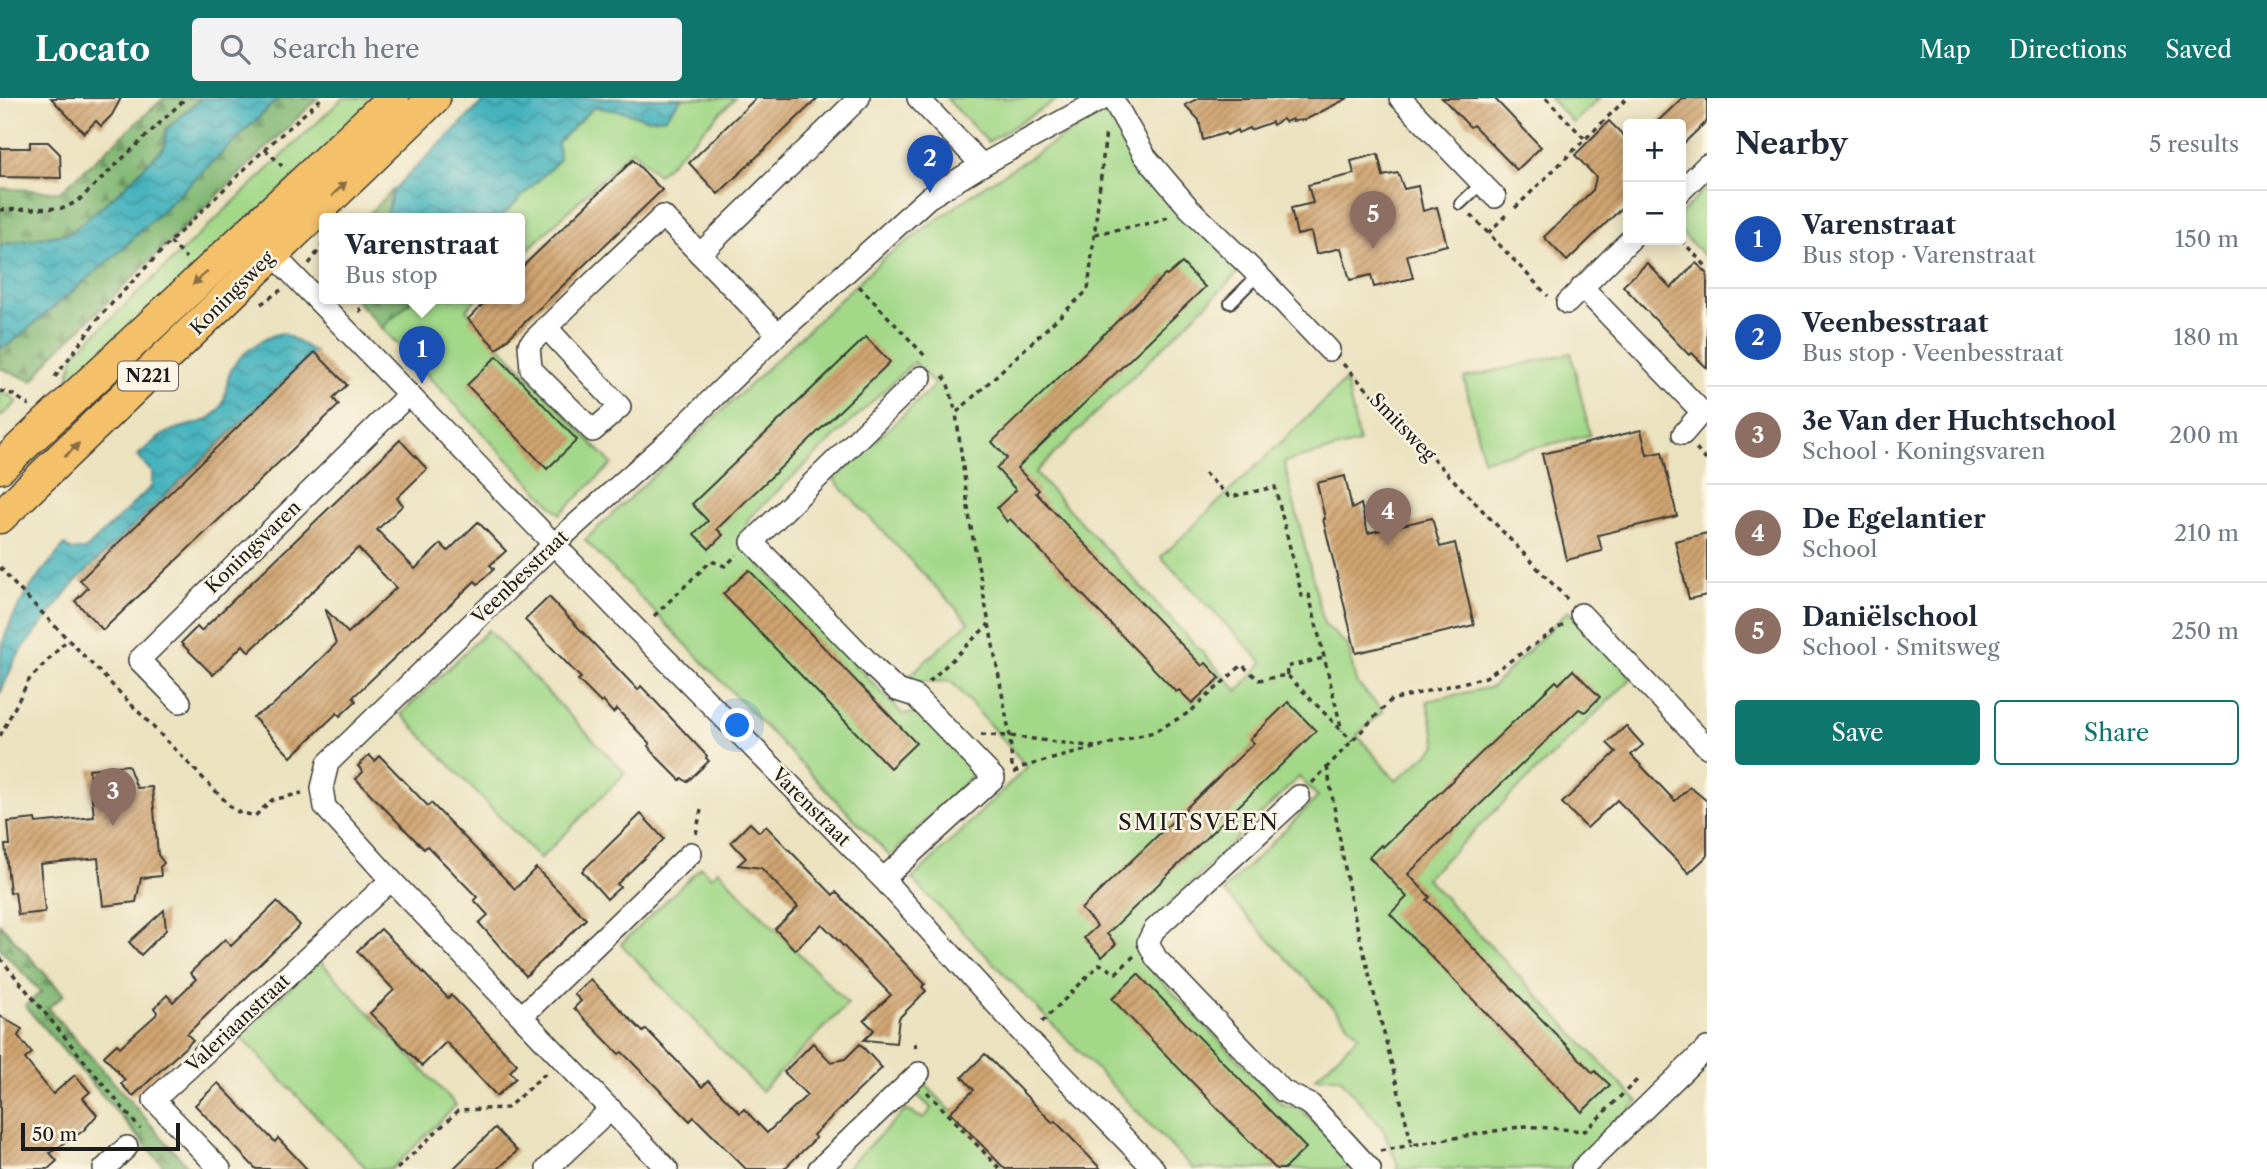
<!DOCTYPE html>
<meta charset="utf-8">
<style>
body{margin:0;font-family:"Libre Caslon Text",serif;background:#f2f2f3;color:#1f2937}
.controls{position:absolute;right:21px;top:21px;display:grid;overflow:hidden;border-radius:7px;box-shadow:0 4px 18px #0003}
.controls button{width:63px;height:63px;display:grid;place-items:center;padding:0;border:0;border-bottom:2px solid #e0e1e3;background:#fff;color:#1f2937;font:35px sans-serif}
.scale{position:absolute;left:21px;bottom:18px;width:159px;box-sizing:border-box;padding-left:7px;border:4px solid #1c1c1c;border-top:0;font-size:19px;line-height:24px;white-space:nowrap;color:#1c1c1c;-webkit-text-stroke:5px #fcf5e5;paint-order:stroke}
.you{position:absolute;left:738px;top:628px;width:24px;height:24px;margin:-18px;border:5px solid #fff;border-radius:50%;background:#1a73e8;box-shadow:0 0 0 10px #1a73e833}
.badge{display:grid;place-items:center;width:46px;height:46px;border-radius:50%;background:#0f766e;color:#fff;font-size:23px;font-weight:700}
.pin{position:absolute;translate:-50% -58px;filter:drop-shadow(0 2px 4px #0008)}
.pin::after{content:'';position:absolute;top:37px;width:24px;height:21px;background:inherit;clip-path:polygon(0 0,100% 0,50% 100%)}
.popup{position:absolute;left:319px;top:115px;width:206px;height:91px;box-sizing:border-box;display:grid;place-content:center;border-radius:7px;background:#fff;filter:drop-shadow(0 2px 5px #0005);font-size:23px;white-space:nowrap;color:#747a83}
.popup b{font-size:26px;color:#1f2937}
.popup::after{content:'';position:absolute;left:50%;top:100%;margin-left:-14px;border:14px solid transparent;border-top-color:#fff}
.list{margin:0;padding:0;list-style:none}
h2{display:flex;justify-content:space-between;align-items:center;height:91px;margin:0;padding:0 28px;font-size:30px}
h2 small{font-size:23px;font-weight:400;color:#747a83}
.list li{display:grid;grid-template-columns:46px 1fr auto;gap:21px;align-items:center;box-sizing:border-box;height:98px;padding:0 28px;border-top:2px solid #e0e1e3}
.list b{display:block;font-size:26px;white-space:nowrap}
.list p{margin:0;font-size:23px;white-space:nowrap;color:#747a83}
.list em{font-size:23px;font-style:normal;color:#747a83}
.actions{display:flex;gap:14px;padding:21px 28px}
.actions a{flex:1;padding:16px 0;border:2px solid #0f766e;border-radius:7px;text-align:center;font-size:24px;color:#0f766e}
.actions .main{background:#0f766e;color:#fff}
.icon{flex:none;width:38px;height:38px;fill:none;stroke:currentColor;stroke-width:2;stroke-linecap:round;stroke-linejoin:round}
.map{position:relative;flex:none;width:1707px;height:1071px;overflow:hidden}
header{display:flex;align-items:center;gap:42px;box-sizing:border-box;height:98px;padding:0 35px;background:#0f766e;color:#fff}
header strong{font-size:33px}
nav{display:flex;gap:38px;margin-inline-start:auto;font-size:24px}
.search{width:490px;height:63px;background:#f2f2f3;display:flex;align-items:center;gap:18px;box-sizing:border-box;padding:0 24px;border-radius:7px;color:#747a83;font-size:26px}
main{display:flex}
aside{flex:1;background:#fff}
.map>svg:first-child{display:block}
.grass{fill:#a3d889;stroke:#607a52;stroke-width:2}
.forest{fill:url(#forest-firs);stroke:#4f6a48;stroke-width:2}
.water{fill:url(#water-waves);stroke:#30686c;stroke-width:2}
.building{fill:url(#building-hatch)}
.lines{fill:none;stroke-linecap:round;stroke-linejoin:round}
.service-casing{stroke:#3b3a35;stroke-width:14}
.minor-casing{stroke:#3b3a35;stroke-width:24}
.primary-casing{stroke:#3b3a35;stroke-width:35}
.path{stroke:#3b3a35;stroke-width:3.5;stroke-dasharray:5 5;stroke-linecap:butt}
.service{stroke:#fff;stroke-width:10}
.minor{stroke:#fff;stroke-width:21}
.primary{stroke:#f4c16b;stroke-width:32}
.oneway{fill:#886e44}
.labels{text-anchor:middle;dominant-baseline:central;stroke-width:5;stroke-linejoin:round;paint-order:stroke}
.shield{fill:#fcf5e5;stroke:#5f5d58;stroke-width:2}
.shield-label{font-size:18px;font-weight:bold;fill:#1c1c1c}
.street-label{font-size:19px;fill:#1c1c1c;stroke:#fcf5e5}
.quarter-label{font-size:23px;letter-spacing:2px;fill:#1c1c1c;stroke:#fcf5e5}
</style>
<header>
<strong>Locato</strong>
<div class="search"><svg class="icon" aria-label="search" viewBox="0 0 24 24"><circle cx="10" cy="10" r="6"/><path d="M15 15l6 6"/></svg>Search here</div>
<nav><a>Map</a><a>Directions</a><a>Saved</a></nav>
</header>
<main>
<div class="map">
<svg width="1707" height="1071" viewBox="0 0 1707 1071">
<defs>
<pattern id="forest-firs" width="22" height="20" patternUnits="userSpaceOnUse" patternTransform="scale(1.75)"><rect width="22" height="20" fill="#82b875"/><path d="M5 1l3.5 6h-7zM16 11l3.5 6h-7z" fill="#6a955f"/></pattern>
<pattern id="water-waves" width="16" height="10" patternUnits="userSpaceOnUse" patternTransform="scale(1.75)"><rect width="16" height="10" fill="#44b3bd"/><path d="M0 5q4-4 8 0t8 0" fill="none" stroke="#389199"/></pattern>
<pattern id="building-hatch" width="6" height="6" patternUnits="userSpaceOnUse" patternTransform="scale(1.75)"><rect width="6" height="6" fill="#d0a471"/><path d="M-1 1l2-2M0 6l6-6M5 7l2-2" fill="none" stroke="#a8855c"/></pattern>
</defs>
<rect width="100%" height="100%" fill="#fcf5e5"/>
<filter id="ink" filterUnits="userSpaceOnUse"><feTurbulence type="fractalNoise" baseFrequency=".0143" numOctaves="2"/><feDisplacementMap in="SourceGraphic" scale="14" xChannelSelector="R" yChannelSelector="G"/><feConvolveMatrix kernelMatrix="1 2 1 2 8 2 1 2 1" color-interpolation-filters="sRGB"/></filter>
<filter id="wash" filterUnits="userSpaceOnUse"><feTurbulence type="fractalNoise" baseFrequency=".00686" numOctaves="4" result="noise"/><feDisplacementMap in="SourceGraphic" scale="28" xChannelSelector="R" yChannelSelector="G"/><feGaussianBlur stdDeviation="1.57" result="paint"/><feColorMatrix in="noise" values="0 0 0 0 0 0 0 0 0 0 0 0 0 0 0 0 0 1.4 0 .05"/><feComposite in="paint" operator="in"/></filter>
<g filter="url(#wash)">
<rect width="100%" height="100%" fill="#ebe2c0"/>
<!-- grass -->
<g class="grass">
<polygon points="343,0 379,0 65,293 75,255"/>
<polygon points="682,0 735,0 658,77 632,52 520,159 520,120 500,120 559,62 558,44 594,9 625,14 648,21 666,19"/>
<polygon points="946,0 1060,0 988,44"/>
<polygon points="1550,0 1600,0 1573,25"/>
<polygon points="1108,11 1240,173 1035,375 1238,593 1263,565 1161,459 1346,282 1359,345 1284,364 1324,526 1348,548 1356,584 1383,613 1357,637 1396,683 1437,648 1427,603 1492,589 1568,513 1632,580 1426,780 1638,1004 1566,1071 1396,1071 1398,1067 1383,1031 1339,979 1315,980 1359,937 1223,793 1318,699 1299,679 1144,831 1141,847 1143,864 1283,1007 1299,1009 1359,1071 1193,1071 912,781 1027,669 951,583 915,584 909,578 969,524 834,382 935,287 914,264 748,421 745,440 751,457 902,616 937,615 983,667 890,758 585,442 884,160 984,88"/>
<polygon points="1707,89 1707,161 1681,134 1681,115"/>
<polygon points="414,200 477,200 466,212 612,366 560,416 382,230"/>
<polygon points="1571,255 1590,337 1483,362 1464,280"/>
<polygon points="0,294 11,298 17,304 0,319"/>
<polygon points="488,532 625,675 540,761 401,616"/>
<polygon points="701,769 711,779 718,772 848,906 761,993 621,846"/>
<polygon points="319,862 456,1007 392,1071 367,1071 240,938"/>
<polygon points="924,985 1007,1071 845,1071 906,1012 922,1020 928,1016 931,1010 914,994"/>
</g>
<!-- forest -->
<g class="forest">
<polygon points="164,0 201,0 166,31 165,48 119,94 70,135 0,147 0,90 60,94"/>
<polygon points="279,0 318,0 53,257 33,283 0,270 0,250 10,246 119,154"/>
<polygon points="393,92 386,120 364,120"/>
<polygon points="354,200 414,200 382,230"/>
<polygon points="0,826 64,897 48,910 190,1071 166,1071 25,908 41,894 0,850"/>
</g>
<!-- water -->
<g class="water">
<polygon points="201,0 279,0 119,154 10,246 0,250 0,147 70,135 119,94 165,48 166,32"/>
<polygon points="487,0 682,0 666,19 648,21 625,14 594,9 558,44 559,62 500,120 386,120 393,92"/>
<path d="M283,235L315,254L77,482L24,549L15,562L0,596C0,583 0,566 1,553C10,512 38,477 65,447L71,452H85L152,388V374L137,358C148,348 159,338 173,332C188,326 206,327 218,313C227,303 225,289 229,277C234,259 265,237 283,235Z"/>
</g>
<g id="blocks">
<!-- building -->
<g class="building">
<polygon points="51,0 121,0 112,17 101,28 96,23 84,35"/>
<polygon points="756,0 818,0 718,96 689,65"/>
<polygon points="1199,0 1348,0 1305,22 1292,23 1292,21 1285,24 1283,21 1273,27 1272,24 1250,32 1249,30 1238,35 1237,32 1227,37 1225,35 1203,42 1199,22 1185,7"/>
<polygon points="1442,0 1494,0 1541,49 1517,72 1473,27 1470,29"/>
<polygon points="1682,0 1707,0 1707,23 1681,48 1681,26 1655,26"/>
<polygon points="1609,23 1628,42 1628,104 1567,163 1544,139 1593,92 1596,79 1575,57"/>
<polygon points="30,44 48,44 60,56 61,80 0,79 0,50 30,50"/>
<polygon points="1378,56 1383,78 1398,75 1404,91 1418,88 1423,113 1437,109 1447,147 1407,157 1413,180 1374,189 1371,177 1350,182 1341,150 1316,156 1311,134 1297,137 1291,110 1313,105 1308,87 1354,76 1351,63"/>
<polygon points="633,62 662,92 497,251 468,221 489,200 520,200 520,171"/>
<polygon points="1182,165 1205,189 1017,370 1039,392 1036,395 1202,568 1206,565 1220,580 1192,605 1179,592 1176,594 1010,421 1007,424 997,410 1016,392 996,370 1007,360 992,344 1165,177 1167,178"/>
<polygon points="1647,165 1671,190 1696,165 1707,175 1707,270 1692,255 1689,257 1623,188"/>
<polygon points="866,239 890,264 717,431 723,437 709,451 694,436 708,423 692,406"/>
<polygon points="315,254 347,287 333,300 339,307 103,532 75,503 88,490 80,482"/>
<polygon points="497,258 577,342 547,371 467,287"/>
<polygon points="1641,332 1647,357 1662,354 1677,418 1598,437 1602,453 1567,462 1542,356"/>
<polygon points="400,342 427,371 397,400 403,407 377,432 415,471 441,446 448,453 478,424 506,453 490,467 494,471 478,486 475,483 353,599 356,603 340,618 337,615 291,659 253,619 272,608 336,546 325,511 348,535 396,490 358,450 249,554 243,547 213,577 181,545 197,529 201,533"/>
<polygon points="1345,378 1352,411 1361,406 1368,435 1432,420 1440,449 1455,445 1474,527 1356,555 1323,421 1325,421 1317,385"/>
<polygon points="1707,435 1707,497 1689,501 1675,443"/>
<polygon points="749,472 916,645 890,670 723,496"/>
<polygon points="549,499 638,592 641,588 707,658 706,660 709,663 687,684 682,680 680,682 658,660 648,648 650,646 617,611 613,615 603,603 601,605 578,582 581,580 525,522"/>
<polygon points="1573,572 1600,599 1585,614 1579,611 1408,776 1430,799 1427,802 1593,975 1595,973 1610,987 1582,1014 1390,816 1407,799 1369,759 1381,747 1383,749 1556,583 1559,586"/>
<polygon points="1288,604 1316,633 1107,836 1116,846 1102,859 1084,840 1097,828 1081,811 1254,645 1250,641"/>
<polygon points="1626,628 1643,647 1631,657 1675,703 1690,689 1707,703 1707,758 1689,775 1617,702 1587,730 1562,705 1616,654 1607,645"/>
<polygon points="369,657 375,663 380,658 428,708 431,705 515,791 536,770 586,821 526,878 479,825 488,817 474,802 477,799 427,748 424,751 356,681 363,674 358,668"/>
<polygon points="128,667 137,690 152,689 158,757 164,765 160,769 161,778 141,780 136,804 103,808 98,760 40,766 45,814 18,817 15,794 10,795 5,747 10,747 8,724 35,721 36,725 94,719 89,671"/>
<polygon points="641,716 664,741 617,786 620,789 607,801 582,773"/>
<polygon points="750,725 759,734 766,728 833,797 836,794 925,886 922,889 926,893 899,920 896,945 864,942 874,932 864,922 891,897 822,826 795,852 775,831 798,809 761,770 738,767 746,760 731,744"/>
<polygon points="277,804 300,827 187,936 193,942 133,998 121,986 125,982 104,958 117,946 120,949 156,917 157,914 154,910 167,897 173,904 196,881 190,875 225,841 231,848"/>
<polygon points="164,812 166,832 141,857 129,844"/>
<polygon points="381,831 448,900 451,897 517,966 510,974 516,980 497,998 446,944 422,968 370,915 394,892 357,853"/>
<polygon points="1138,876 1306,1050 1284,1071 1276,1071 1112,901"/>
<polygon points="590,881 643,934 646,931 702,989 708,983 740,1015 744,1011 767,1035 807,997 784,974 813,945 831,964 845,961 860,946 882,970 813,1037 816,1040 784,1071 746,1071 694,1019 690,1023 622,954 619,956 574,910 581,903 574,896"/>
<polygon points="0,918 22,931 18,938 32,955 25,961 53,996 75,977 90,994 83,1000 97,1017 83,1033 50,1055 57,1063 48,1071 0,1071"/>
<polygon points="985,956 1053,1025 1055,1023 1101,1071 1005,1071 950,1014 974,992 962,979"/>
<polygon points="218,985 275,1044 278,1040 307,1071 256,1071 195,1007"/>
<polygon points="495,1030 517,1053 498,1071 453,1071"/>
</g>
</g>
</g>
<g filter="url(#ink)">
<use href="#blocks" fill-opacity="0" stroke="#3b3a35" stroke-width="2"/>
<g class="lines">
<!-- service casing -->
<g class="service-casing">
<g id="service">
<polyline points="1460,106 1482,85"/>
<polyline points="1230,205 1258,177"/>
</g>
</g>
<!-- minor casing -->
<g class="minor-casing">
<g id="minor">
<polyline points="918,0 982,67"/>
<polyline points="1112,0 1145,58 1189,110 1258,177 1329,252"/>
<polyline points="1400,0 1495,99"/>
<polyline points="1681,93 1707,67"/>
<polyline points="265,148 638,533 883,781 1026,939 1154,1071"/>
<polyline points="700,156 859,0"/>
<polyline points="1582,189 1702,314 1683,336"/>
<polyline points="1567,205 1630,142"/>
<path d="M546,229L620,309L593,333L531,271L529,247C572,203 618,161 663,118L778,236"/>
<polyline points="1581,516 1707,649"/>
<polyline points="180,604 139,562 409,296"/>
<polyline points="1299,698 1154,832 1148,844 1156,860 1283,993 1311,1007 1370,1071"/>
<polyline points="883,781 994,680 915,598 897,592 874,570 752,444 921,279"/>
<polyline points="522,918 691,755"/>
<polyline points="104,1071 127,1049"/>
<polyline points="220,1071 154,1002 391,782"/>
<polyline points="547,1071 611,1011"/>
<polyline points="667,1071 391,782 325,709 322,690 328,665 553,447 670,342 778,236 928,100 982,67 1104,0"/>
<polyline points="819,1071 919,975"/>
<polyline points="1582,1071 1707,950"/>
</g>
</g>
<!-- primary casing -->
<g class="primary-casing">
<g id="primary">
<polyline points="0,369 393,0"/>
<polyline points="0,419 434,0"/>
</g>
</g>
<!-- path -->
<g class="path">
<polyline points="1546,0 1585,41"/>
<polyline points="265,51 282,68"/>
<polyline points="1515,110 1627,0"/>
<polyline points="0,112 64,110 78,103 186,0"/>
<polyline points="1471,117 1548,198"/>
<polyline points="1488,135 1506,117"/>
<polyline points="1095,136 1155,124 1171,118"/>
<polyline points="1681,142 1707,169"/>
<polyline points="170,144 186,160"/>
<polyline points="309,166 324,145"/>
<polyline points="859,188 926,259"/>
<polyline points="357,200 362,217"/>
<polyline points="261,206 281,192"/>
<polyline points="1343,266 1567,501"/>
<polyline points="943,278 947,283 956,315"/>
<polyline points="55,279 101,217 170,144 265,51 322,0"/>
<polyline points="0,293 12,296 29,307"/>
<polyline points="1696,351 1707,363"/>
<polyline points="1204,375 1230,399 1275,389 1302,498 1309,497 1342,633"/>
<polyline points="0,469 16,488 235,713 255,718 272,702 302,695"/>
<polyline points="654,518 711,463 725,468 737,457"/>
<polyline points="1287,577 1286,569 1324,560"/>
<polyline points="929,584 989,526"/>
<polyline points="981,637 1010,638 1095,649"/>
<polyline points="0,638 29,582 68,541"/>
<polyline points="1012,669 1010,638 970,424 956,315 1088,192 1106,33"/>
<polyline points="1327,669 1351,804 1412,1047 1525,1028 1585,1033 1638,981"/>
<polyline points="1014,675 1022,669 1154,634 1190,614 1242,567 1259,582 1287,577 1352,643"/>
<polyline points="1312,685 1391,602 1486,579 1565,526"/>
<polyline points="696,736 701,712"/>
<polyline points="0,860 140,1031"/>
<polyline points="1042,924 1100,866 1116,875 1134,858"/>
<polyline points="915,945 916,955"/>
<polyline points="927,994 1000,1071"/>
<polyline points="1380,1053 1412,1047"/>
<polyline points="397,1071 459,1012 507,1010 547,974"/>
</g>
<!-- service -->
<use href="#service" class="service"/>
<!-- minor -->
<use href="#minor" class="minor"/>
<!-- primary -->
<use href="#primary" class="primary"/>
</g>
<!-- one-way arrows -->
<defs><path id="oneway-solid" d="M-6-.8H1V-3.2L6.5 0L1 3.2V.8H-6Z" transform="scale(1.75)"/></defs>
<g class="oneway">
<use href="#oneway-solid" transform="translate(339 91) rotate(-44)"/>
<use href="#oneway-solid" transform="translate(200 180) rotate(137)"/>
<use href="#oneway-solid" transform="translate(72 352) rotate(-44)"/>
</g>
</g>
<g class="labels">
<!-- shield labels -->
<rect class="shield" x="118" y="263.5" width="60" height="29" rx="5"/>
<g class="shield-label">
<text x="148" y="278">N221</text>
</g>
<!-- street labels -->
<g class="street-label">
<text transform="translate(232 195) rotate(-45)">Koningsweg</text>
<text transform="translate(1403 329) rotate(46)">Smitsweg</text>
<text transform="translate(253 449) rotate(-44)">Koningsvaren</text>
<text transform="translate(520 479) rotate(-44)">Veenbesstraat</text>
<text transform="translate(811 709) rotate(45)">Varenstraat</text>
<text transform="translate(238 925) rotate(-43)">Valeriaanstraat</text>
</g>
<!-- quarter labels -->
<g class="quarter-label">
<text x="1199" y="724">SMITSVEEN</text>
</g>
</g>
</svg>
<div class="controls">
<button>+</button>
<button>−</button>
</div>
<div class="scale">50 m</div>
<div class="you"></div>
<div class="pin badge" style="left:422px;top:286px;background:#1a4fb4">1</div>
<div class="popup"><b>Varenstraat</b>Bus stop</div>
<div class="pin badge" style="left:930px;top:95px;background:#1a4fb4">2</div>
<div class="pin badge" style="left:113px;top:728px;background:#8d6e63">3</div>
<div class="pin badge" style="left:1388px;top:448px;background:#8d6e63">4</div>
<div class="pin badge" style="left:1373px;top:151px;background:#8d6e63">5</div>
</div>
<aside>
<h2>Nearby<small>5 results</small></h2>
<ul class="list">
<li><span class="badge" style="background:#1a4fb4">1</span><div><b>Varenstraat</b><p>Bus stop · Varenstraat</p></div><em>150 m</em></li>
<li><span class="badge" style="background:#1a4fb4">2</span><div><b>Veenbesstraat</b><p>Bus stop · Veenbesstraat</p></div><em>180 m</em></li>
<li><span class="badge" style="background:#8d6e63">3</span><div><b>3e Van der Huchtschool</b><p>School · Koningsvaren</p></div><em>200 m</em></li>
<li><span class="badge" style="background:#8d6e63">4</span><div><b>De Egelantier</b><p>School</p></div><em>210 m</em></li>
<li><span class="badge" style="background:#8d6e63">5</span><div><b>Daniëlschool</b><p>School · Smitsweg</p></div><em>250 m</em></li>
</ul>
<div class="actions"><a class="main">Save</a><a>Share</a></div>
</aside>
</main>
